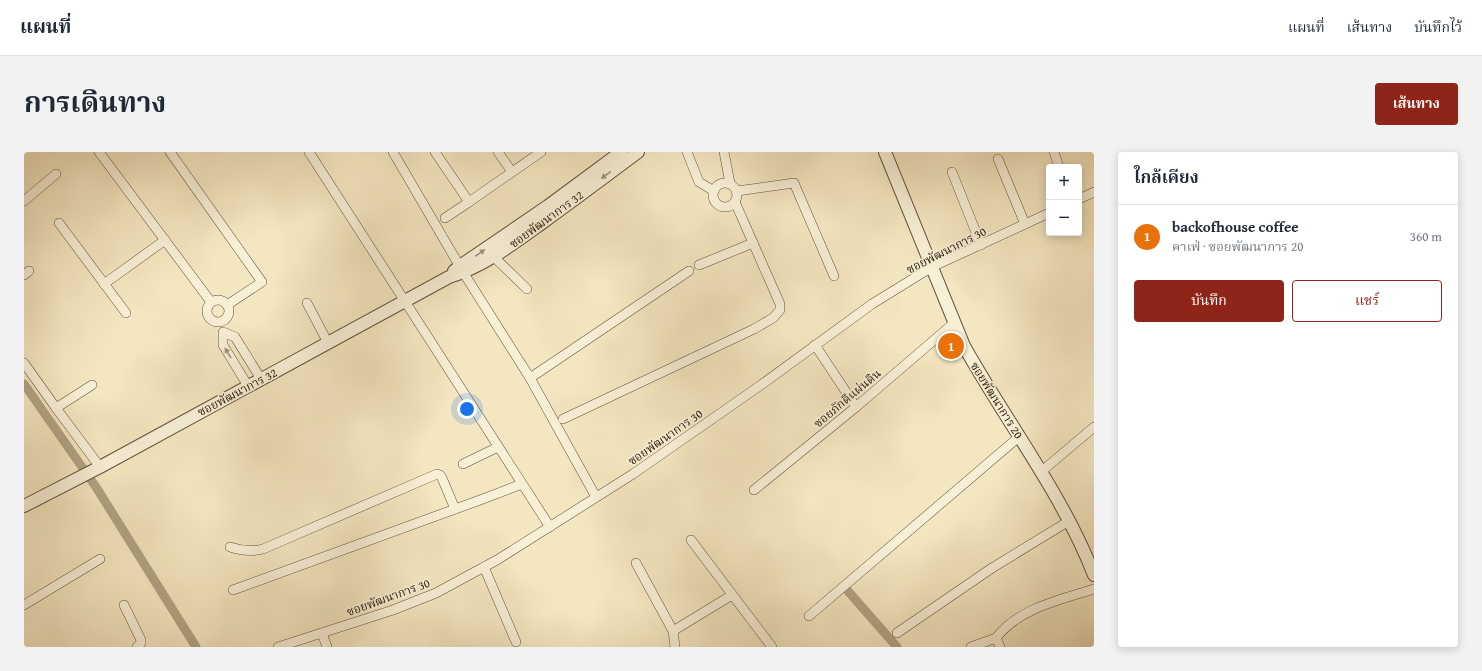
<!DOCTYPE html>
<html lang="th">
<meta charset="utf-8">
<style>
body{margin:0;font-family:"Gentium Book Plus","Noto Serif Thai",serif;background:#f2f2f3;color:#1f2937}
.controls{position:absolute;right:12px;top:12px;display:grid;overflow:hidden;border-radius:4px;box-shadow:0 2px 10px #0003}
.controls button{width:36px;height:36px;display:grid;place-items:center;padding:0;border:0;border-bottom:1px solid #e0e1e3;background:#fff;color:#1f2937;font:20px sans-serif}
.you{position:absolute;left:443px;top:257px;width:14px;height:14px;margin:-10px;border:3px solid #fff;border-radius:50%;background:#1a73e8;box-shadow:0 0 0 6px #1a73e833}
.badge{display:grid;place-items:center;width:26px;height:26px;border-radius:50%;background:#8f2418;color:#fff;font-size:13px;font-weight:700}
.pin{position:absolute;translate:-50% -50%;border:2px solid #fff;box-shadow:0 1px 4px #0006}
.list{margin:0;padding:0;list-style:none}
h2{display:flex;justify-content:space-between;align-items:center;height:52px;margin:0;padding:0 16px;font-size:17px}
h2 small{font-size:13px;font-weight:400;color:#747a83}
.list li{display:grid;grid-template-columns:26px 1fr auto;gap:12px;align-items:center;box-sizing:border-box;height:64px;padding:0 16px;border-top:1px solid #e0e1e3}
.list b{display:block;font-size:15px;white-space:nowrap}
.list p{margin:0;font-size:13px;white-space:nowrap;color:#747a83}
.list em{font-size:13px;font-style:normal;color:#747a83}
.actions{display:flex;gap:8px;padding:12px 16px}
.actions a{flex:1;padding:9px 0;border:1px solid #8f2418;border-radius:4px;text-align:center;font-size:14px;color:#8f2418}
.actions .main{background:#8f2418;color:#fff}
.map{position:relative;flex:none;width:1070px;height:495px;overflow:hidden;border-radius:4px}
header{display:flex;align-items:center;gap:24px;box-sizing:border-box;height:56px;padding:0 20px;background:#fff;border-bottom:1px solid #e0e1e3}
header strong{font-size:19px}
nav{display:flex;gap:22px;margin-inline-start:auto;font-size:14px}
.intro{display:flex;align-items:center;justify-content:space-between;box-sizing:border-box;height:96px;padding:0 24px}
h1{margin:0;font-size:28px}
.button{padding:10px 18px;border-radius:4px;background:#8f2418;color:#fff;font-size:14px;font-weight:700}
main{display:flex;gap:24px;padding:0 24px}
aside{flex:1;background:#fff;border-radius:4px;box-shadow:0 2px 10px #0003}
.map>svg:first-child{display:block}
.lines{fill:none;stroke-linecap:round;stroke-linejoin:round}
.canal{stroke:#b0a383;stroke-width:9}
.minor-casing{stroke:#60523a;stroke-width:10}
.tertiary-casing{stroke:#60523a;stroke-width:14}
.minor{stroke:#f7efd6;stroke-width:9}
.tertiary{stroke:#f7efd6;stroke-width:12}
.oneway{fill:#9d927c}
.labels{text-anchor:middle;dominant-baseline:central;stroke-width:3.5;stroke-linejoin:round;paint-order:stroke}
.street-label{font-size:12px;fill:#2f210e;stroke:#f7efd6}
</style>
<header>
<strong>แผนที่</strong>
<nav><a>แผนที่</a><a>เส้นทาง</a><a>บันทึกไว้</a></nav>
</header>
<div class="intro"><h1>การเดินทาง</h1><a class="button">เส้นทาง</a></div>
<main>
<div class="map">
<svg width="1070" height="495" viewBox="0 0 1070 495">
<rect width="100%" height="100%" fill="#f3e6c0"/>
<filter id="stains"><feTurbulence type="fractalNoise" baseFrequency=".005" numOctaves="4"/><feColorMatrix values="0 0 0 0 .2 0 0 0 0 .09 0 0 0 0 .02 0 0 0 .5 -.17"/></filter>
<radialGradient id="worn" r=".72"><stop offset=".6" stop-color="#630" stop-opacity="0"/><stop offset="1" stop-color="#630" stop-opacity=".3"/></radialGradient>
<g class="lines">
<!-- canal -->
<g class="canal">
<polyline points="0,232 72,335 172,495"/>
<polyline points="823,438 873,495"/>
</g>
<!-- minor casing -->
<g class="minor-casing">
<g id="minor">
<polyline points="75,0 187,150"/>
<polyline points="146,0 238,130 203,153"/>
<polyline points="285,0 526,375"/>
<polyline points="369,0 439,120 506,226 572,345"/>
<polyline points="411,0 445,50 421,66"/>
<polyline points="474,0 488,20"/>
<polyline points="663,0 675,30 690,39"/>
<polyline points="700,0 706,31"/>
<polyline points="1030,0 1035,15"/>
<polyline points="974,7 1001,72"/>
<polyline points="928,20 957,93"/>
<circle cx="701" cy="43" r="12"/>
<polyline points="713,39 770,31 810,124"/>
<polyline points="1055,47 1070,40"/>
<polyline points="0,49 32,22"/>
<polyline points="445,50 517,0"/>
<polyline points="35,71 102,161"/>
<polyline points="469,104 503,137"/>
<polyline points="675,113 729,91"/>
<polyline points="0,123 5,119"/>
<polyline points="80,132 141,88"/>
<circle cx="194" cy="159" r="11"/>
<polyline points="283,151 304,191"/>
<polyline points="791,193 832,255"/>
<polyline points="0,211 32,256 76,315"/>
<polyline points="506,226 665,119"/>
<polyline points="224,234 199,193 199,180 211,185 237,227"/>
<polyline points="32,256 68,233"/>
<polyline points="539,267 730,177 749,166 756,158 756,152 711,50"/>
<polyline points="439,312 474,295"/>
<polyline points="1018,319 1070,275"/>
<polyline points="730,338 832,255 930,171"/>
<polyline points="667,388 748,495"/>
<path d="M206,395C218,399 227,400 239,397L413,322L416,323L418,326L431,357"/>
<polyline points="612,411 649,479 651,495"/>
<polyline points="460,415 492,490"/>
<polyline points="209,438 456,348 498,332"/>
<polyline points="0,453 76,407"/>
<polyline points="100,453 117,488 117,491 113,495"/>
<polyline points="785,464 996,284"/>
<polyline points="649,479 708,443"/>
<polyline points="298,481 303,495"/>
<polyline points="873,481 968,416 1045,369"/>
<polyline points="254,495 369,458 412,441 473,408 609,322 737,233 848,152 908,115 1025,61"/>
<polyline points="947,495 972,486"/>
<path d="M976,495L972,486C995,456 1036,448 1070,437"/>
</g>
</g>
<!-- tertiary casing -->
<g class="tertiary-casing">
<g id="tertiary">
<path d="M861,0L940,194C983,271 1038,341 1070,423"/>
<polyline points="430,119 436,114 524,54 597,0"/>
<path d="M0,354L76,315L425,125C459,115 489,92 518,71C550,48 582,24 614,0"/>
</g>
</g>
<!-- minor -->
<use href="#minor" class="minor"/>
<!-- tertiary -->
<use href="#tertiary" class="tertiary"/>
</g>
<!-- one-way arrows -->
<defs><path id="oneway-solid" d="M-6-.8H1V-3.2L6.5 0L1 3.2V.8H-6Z"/></defs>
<g class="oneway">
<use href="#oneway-solid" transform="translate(582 23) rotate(143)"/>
<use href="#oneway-solid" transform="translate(456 101) rotate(-34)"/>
<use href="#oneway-solid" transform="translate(204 201) rotate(-121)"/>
</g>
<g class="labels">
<!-- street labels -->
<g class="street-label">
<text transform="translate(522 67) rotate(-36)">ซอยพัฒนาการ 32</text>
<text transform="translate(922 98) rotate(-27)">ซอยพัฒนาการ 30</text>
<text transform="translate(213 240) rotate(-28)">ซอยพัฒนาการ 32</text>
<text transform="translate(823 246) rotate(-40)">ซอยภักดีแผ่นดิน</text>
<text transform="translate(973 248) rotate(58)">ซอยพัฒนาการ 20</text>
<text transform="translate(641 285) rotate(-35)">ซอยพัฒนาการ 30</text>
<text transform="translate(364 445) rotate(-20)">ซอยพัฒนาการ 30</text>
</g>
</g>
<rect width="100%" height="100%" filter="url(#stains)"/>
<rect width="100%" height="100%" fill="url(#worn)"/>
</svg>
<div class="controls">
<button>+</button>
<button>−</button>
</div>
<div class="you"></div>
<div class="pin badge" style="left:927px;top:194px;background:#e8710a">1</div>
</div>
<aside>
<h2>ใกล้เคียง<small></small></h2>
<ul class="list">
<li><span class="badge" style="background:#e8710a">1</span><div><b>backofhouse coffee</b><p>คาเฟ่ · ซอยพัฒนาการ 20</p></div><em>360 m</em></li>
</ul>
<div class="actions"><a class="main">บันทึก</a><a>แชร์</a></div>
</aside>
</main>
